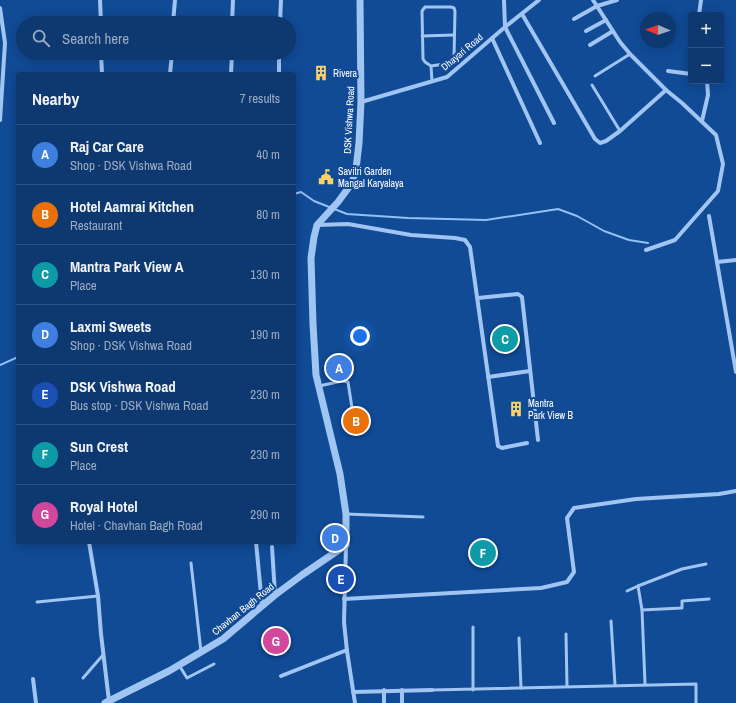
<!DOCTYPE html>
<meta charset="utf-8">
<style>
body{margin:0;font-family:"Archivo Narrow",sans-serif;background:#1b4378;color:#f1f3f6}
.controls{position:absolute;right:12px;top:12px;display:grid;overflow:hidden;border-radius:4px;box-shadow:0 2px 10px #0003}
.controls button{width:36px;height:36px;display:grid;place-items:center;padding:0;border:0;border-bottom:1px solid #2d5283;background:#0d3870;color:#f1f3f6;font:20px sans-serif}
.compass{position:absolute;left:640px;top:12px;width:36px;height:36px;border-radius:50%;background:#0d3870;box-shadow:0 2px 10px #0003;rotate:272deg}
.you{position:absolute;left:360px;top:336px;width:14px;height:14px;margin:-10px;border:3px solid #fff;border-radius:50%;background:#1a73e8;box-shadow:0 0 0 6px #1a73e833}
.badge{display:grid;place-items:center;width:26px;height:26px;border-radius:50%;background:#ffd363;color:#fff;font-size:13px;font-weight:700}
.pin{position:absolute;translate:-50% -50%;border:2px solid #fff;box-shadow:0 1px 4px #0006}
.list{margin:0;padding:0;list-style:none}
h2{display:flex;justify-content:space-between;align-items:center;height:52px;margin:0;padding:0 16px;font-size:17px}
h2 small{font-size:13px;font-weight:400;color:#9aacc3}
.list li{display:grid;grid-template-columns:26px 1fr auto;gap:12px;align-items:center;box-sizing:border-box;height:60px;padding:0 16px;border-top:1px solid #2d5283}
.list b{display:block;font-size:15px;white-space:nowrap}
.list p{margin:0;font-size:13px;white-space:nowrap;color:#9aacc3}
.list em{font-size:13px;font-style:normal;color:#9aacc3}
.icon{flex:none;width:22px;height:22px;fill:none;stroke:currentColor;stroke-width:2;stroke-linecap:round;stroke-linejoin:round}
.map{position:relative;flex:none;width:736px;height:703px;overflow:hidden}
.search{position:absolute;background:#0d3870;box-shadow:0 2px 10px #0003;left:16px;top:16px;width:280px;height:44px;display:flex;align-items:center;gap:10px;box-sizing:border-box;padding:0 14px;border-radius:22px;color:#9aacc3;font-size:15px}
.panel{position:absolute;background:#0d3870;box-shadow:0 2px 10px #0003;left:16px;top:72px;width:280px;height:472px;border-radius:4px}
.map>svg:first-child{display:block}
.lines{fill:none;stroke-linecap:round;stroke-linejoin:round}
.stream{stroke:#92c0f7;stroke-width:2}
.service{stroke:#a0c5f3;stroke-width:3}
.minor{stroke:#a0c5f3;stroke-width:4}
.tertiary{stroke:#a0c5f3;stroke-width:7}
.labels{text-anchor:middle;dominant-baseline:central;stroke-width:4;stroke-linejoin:round;paint-order:stroke}
.street-label{font-size:10px;fill:#fff;stroke:#114a95}
.poi-label{font-size:10px;fill:#fff;stroke:#114a95;text-anchor:start}
</style>
<div class="map">
<svg width="736" height="703" viewBox="0 0 736 703">
<rect width="100%" height="100%" fill="#114a95"/>
<g class="lines">
<!-- stream -->
<g class="stream">
<polyline points="294,194 301,192 314,201 347,214 408,218 486,220 558,209 577,216 604,231 629,240 648,243"/>
<polyline points="0,365 18,357"/>
</g>
<!-- service -->
<g class="service">
<polyline points="422,36 454,35"/>
<polyline points="431,66 451,63 454,58 455,11 454,8 451,7 425,7 422,11 423,59 425,62 431,66 432,81"/>
<polyline points="595,76 630,54"/>
<polyline points="592,85 620,131"/>
<polyline points="319,386 342,381 348,382 352,408"/>
<polyline points="346,514 423,517"/>
<polyline points="191,563 201,652"/>
<polyline points="638,586 682,569 706,564"/>
<polyline points="627,591 638,586 642,610 645,684"/>
<polyline points="37,602 98,596"/>
<polyline points="642,610 682,608 682,601 709,599"/>
<polyline points="611,621 615,685"/>
<polyline points="566,634 567,686"/>
<polyline points="519,638 521,688"/>
<polyline points="179,665 187,678 214,664"/>
<polyline points="83,678 103,655"/>
<polyline points="432,690 696,684 696,703"/>
<polyline points="473,690 473,627"/>
</g>
<!-- minor -->
<g class="minor">
<polyline points="100,0 101,23"/>
<polyline points="504,0 505,27 554,123"/>
<polyline points="593,0 620,42 630,54 666,90 682,103 716,135 723,164 718,191 675,240 646,250"/>
<polyline points="0,8 5,43 0,120"/>
<polyline points="522,14 595,139 600,143 606,141 620,131 666,90"/>
<polyline points="699,15 701,0"/>
<polyline points="574,19 597,6 617,0"/>
<polyline points="173,23 175,0"/>
<polyline points="232,23 233,0"/>
<polyline points="280,23 281,0"/>
<polyline points="586,31 606,20"/>
<polyline points="492,38 540,143"/>
<polyline points="590,45 613,31"/>
<polyline points="101,53 102,74"/>
<polyline points="668,71 691,74"/>
<polyline points="170,74 172,53"/>
<polyline points="231,74 232,53"/>
<polyline points="279,74 279,53"/>
<polyline points="361,102 447,77 505,27 539,0"/>
<polyline points="702,121 708,95 707,81"/>
<polyline points="709,216 736,372"/>
<polyline points="317,225 348,224 411,235 455,238 465,240 470,247 498,446 502,448 527,443"/>
<polyline points="717,262 736,260"/>
<polyline points="478,298 518,294 522,297 538,440"/>
<polyline points="488,377 530,371"/>
<polyline points="89,542 98,596 101,634 109,701"/>
<polyline points="256,542 262,605"/>
<polyline points="346,545 344,622 347,651 355,703"/>
<polyline points="272,547 275,594"/>
<polyline points="344,599 541,588 567,582 574,572 567,518 574,508 636,499 719,494 736,491"/>
<polyline points="281,676 347,650"/>
<polyline points="33,679 36,703"/>
<polyline points="384,690 384,703"/>
<polyline points="353,692 432,690"/>
<polyline points="402,703 402,690"/>
</g>
<!-- tertiary -->
<polyline class="tertiary" points="105,703 169,671 223,639 275,595 302,575 346,545 346,514 340,474 316,375 313,324 311,258 314,237 317,225 338,202 352,183 356,169 359,143 361,102 360,0"/>
</g>
<!-- icons -->
<defs>
<g id="building-bare" transform="scale(1.2)"><path d="M-4-6H4V6H1V3H-1V6H-4ZM-2.5-4.3h1.7v1.8h-1.7ZM.8-4.3h1.7v1.8H.8ZM-2.5-1h1.7V.8h-1.7ZM.8-1h1.7V.8H.8Z" fill="#ffd363" stroke="#114a95" stroke-width="2.5" paint-order="stroke"/></g>
<g id="civic-bare" transform="scale(1.2)"><path d="M-.6-6.5H3V-4.5H.6V-3L4-1V1h2V6H-6V1h2V-1L-.6-3ZM-1.2 2.5V6h2.4V2.5Z" fill="#ffd363" stroke="#114a95" stroke-width="2.5" paint-order="stroke"/></g>
</defs>
<g fill-rule="evenodd">
<use href="#building-bare" x="321" y="73"/>
<use href="#civic-bare" x="326" y="177"/>
<use href="#building-bare" x="516" y="409"/>
</g>
<g class="labels">
<!-- street labels -->
<g class="street-label">
<text transform="translate(462 52) rotate(-40)">Dhayari Road</text>
<text transform="translate(349 120) rotate(-87)">DSK Vishwa Road</text>
<text transform="translate(243 609) rotate(-39)">Chavhan Bagh Road</text>
</g>
<!-- poi labels -->
<g class="poi-label">
<text x="333" y="73">Rivera</text>
<text x="338" y="171">Savitri Garden<tspan x="338" dy="12">Mangal Karyalaya</tspan></text>
<text x="528" y="403">Mantra<tspan x="528" dy="12">Park View B</tspan></text>
</g>
</g>
</svg>
<div class="controls">
<button>+</button>
<button>−</button>
</div>
<svg class="compass" viewBox="-18 -18 36 36"><path d="M0-13l5 13h-10z" fill="#e53935"/><path d="M0 13l5-13h-10z" fill="#9aacc3"/></svg>
<div class="you"></div>
<div class="pin badge" style="left:339px;top:368px;background:#3f7fe0">A</div>
<div class="pin badge" style="left:356px;top:421px;background:#e8710a">B</div>
<div class="pin badge" style="left:505px;top:339px;background:#0f9aa8">C</div>
<div class="pin badge" style="left:335px;top:538px;background:#3f7fe0">D</div>
<div class="pin badge" style="left:341px;top:579px;background:#1a4fb4">E</div>
<div class="pin badge" style="left:483px;top:553px;background:#0f9aa8">F</div>
<div class="pin badge" style="left:276px;top:641px;background:#d1479c">G</div>
<div class="search"><svg class="icon" aria-label="search" viewBox="0 0 24 24"><circle cx="10" cy="10" r="6"/><path d="M15 15l6 6"/></svg>Search here</div>
<section class="panel">
<h2>Nearby<small>7 results</small></h2>
<ul class="list">
<li><span class="badge" style="background:#3f7fe0">A</span><div><b>Raj Car Care</b><p>Shop · DSK Vishwa Road</p></div><em>40 m</em></li>
<li><span class="badge" style="background:#e8710a">B</span><div><b>Hotel Aamrai Kitchen</b><p>Restaurant</p></div><em>80 m</em></li>
<li><span class="badge" style="background:#0f9aa8">C</span><div><b>Mantra Park View A</b><p>Place</p></div><em>130 m</em></li>
<li><span class="badge" style="background:#3f7fe0">D</span><div><b>Laxmi Sweets</b><p>Shop · DSK Vishwa Road</p></div><em>190 m</em></li>
<li><span class="badge" style="background:#1a4fb4">E</span><div><b>DSK Vishwa Road</b><p>Bus stop · DSK Vishwa Road</p></div><em>230 m</em></li>
<li><span class="badge" style="background:#0f9aa8">F</span><div><b>Sun Crest</b><p>Place</p></div><em>230 m</em></li>
<li><span class="badge" style="background:#d1479c">G</span><div><b>Royal Hotel</b><p>Hotel · Chavhan Bagh Road</p></div><em>290 m</em></li>
</ul>
</section>
</div>
